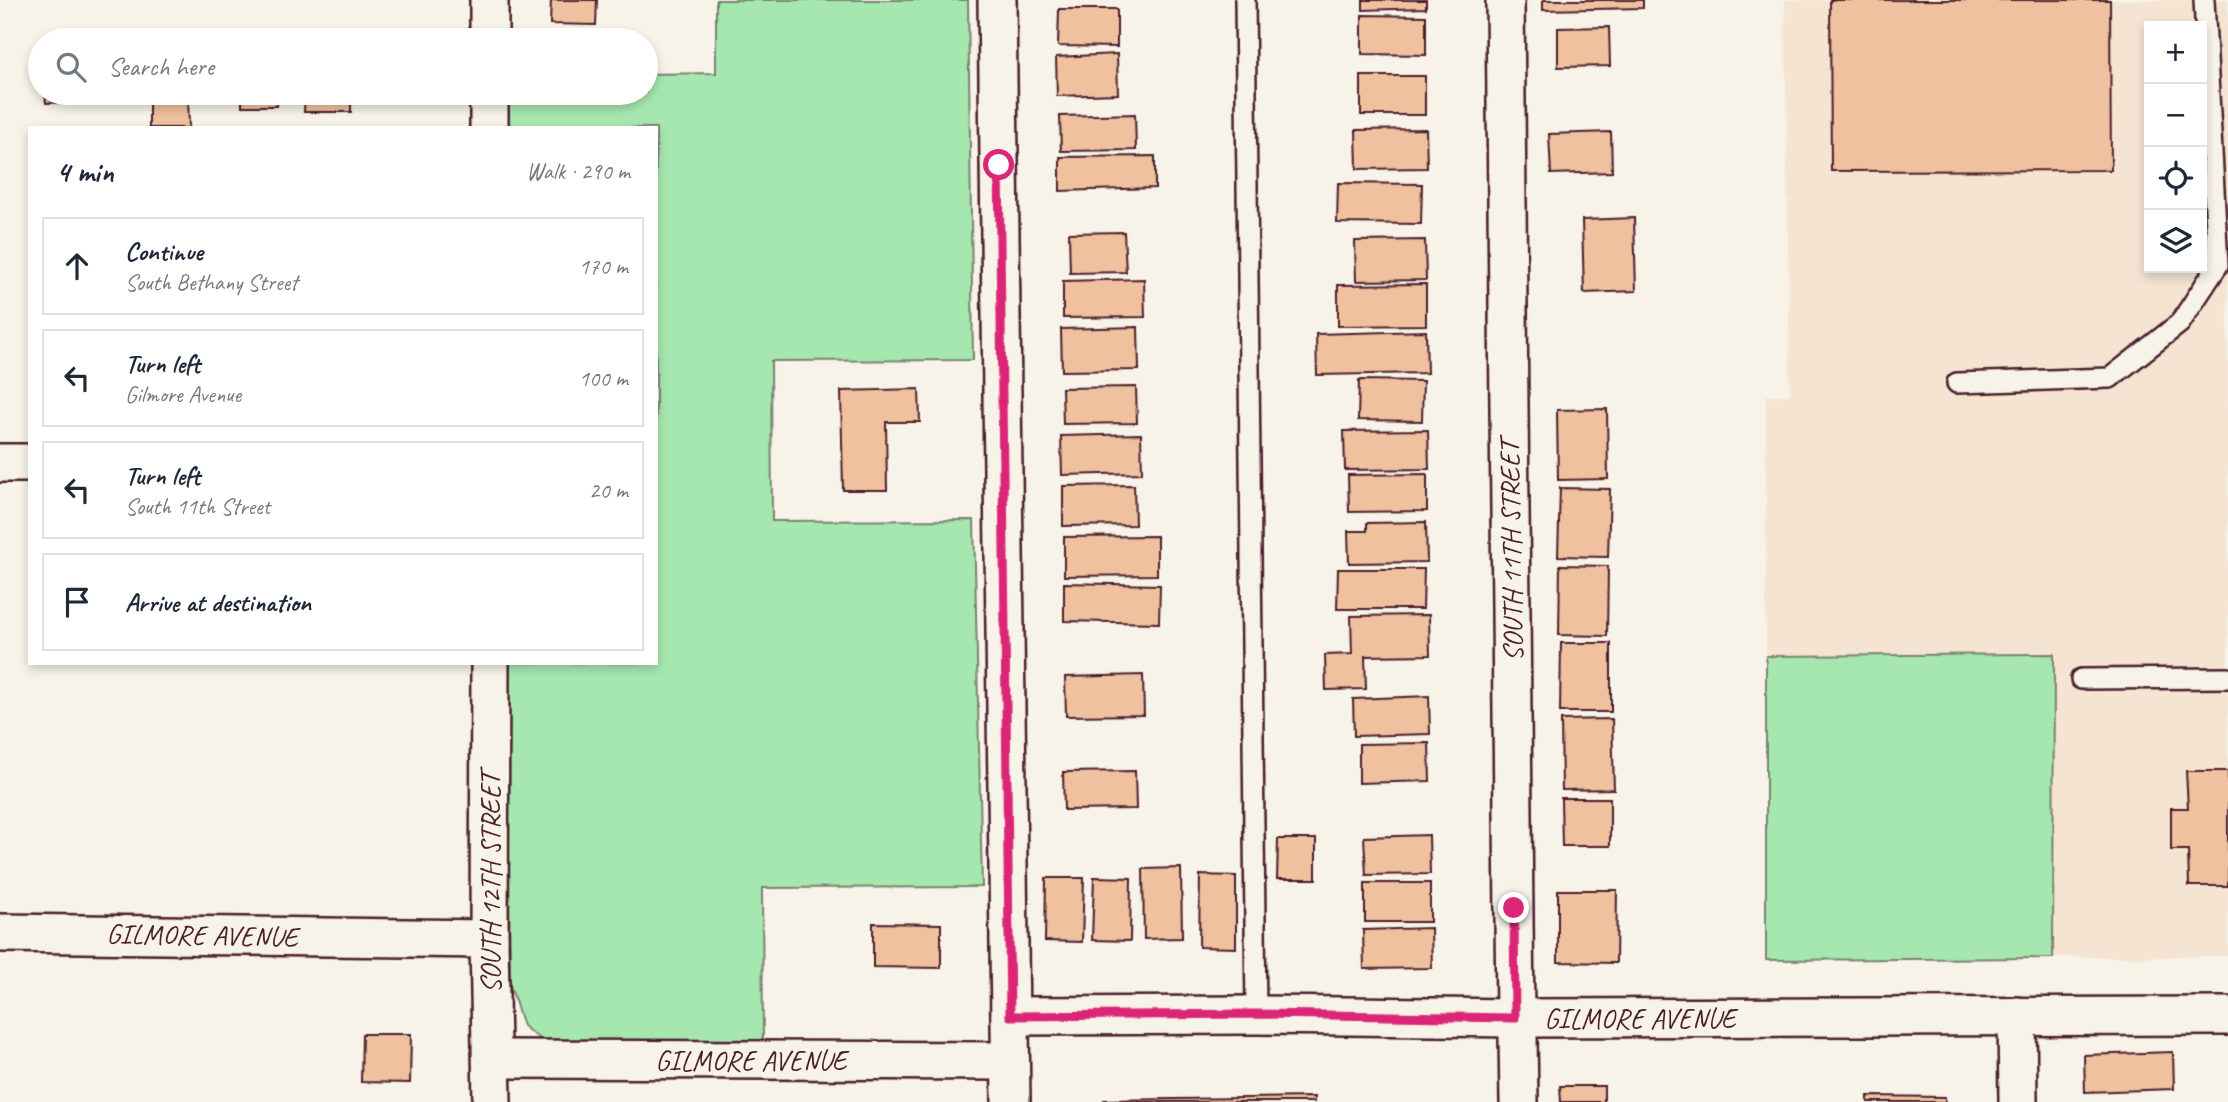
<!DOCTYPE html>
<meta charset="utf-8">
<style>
body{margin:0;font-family:Caveat,sans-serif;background:#f6f6f7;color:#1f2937}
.controls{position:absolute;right:21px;top:21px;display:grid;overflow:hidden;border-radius:0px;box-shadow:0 4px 10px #0003}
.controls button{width:63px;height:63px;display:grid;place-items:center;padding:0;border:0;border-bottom:2px solid #e0e1e3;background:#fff;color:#1f2937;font:35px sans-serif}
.stop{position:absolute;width:21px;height:21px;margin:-16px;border:5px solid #db2777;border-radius:50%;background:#fff}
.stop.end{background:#db2777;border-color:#fff;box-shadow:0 2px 7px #0008}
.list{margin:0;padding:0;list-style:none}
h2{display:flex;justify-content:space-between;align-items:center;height:91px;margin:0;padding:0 28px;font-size:30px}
h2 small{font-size:23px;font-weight:400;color:#747a83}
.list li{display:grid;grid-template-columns:46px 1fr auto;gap:21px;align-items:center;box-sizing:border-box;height:98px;margin:0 14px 14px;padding:0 14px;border:2px solid #e0e1e3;border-radius:0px}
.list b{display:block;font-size:26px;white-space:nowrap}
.list p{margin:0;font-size:23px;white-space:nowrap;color:#747a83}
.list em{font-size:23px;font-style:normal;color:#747a83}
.icon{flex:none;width:38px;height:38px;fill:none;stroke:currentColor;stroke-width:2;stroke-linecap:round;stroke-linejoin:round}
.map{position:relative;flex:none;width:2228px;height:1102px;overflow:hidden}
.search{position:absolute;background:#fff;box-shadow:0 4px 10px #0003;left:28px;top:28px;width:630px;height:77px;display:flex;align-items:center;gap:18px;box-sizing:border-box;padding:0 24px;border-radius:38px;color:#747a83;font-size:26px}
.panel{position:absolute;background:#fff;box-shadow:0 4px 10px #0003;left:28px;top:126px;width:630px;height:539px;border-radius:0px}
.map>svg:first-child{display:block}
.built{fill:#f5e4d2;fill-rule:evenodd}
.green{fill:#a6e7b0;stroke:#78836e;stroke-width:2}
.building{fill:#efc19f;stroke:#4a1f2b;stroke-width:2}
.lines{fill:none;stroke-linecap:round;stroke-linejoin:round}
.service-casing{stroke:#4a1f2b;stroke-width:24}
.minor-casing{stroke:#4a1f2b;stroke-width:42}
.service{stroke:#f7f3e8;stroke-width:19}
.minor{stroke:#f7f3e8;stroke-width:37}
.route{stroke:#db2777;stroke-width:9}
.labels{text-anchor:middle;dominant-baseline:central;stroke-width:6;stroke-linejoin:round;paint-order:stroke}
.street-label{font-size:28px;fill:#4a1f2b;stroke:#f7f3e8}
</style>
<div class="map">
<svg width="2228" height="1102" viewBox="0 0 2228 1102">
<rect width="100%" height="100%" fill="#f7f3e8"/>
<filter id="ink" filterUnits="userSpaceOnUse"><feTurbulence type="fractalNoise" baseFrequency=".0143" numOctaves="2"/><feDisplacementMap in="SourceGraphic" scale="14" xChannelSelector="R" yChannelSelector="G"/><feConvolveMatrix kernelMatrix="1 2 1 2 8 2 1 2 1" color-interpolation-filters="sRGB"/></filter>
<g filter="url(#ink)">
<!-- built -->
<path class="built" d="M1785,0H2228V956L1766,960V396L1790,395ZM2149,26H2202V268H2149Z"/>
<!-- green -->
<g class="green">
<polygon points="716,0 968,0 973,360 771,361 772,521 974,520 982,887 762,888 763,1046 545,1043 523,1026 510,985 507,663 656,663 656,128 502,128 501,93 646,93 646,74 716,73"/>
<polygon points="2054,654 2053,958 1766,960 1766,656"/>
</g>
<!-- building -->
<g class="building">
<polygon points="551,0 597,0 596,25 550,24"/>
<polygon points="1363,0 1426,0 1426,8 1363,10"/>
<polygon points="1543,0 1643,0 1643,8 1543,10"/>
<polygon points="1830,0 2110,0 2111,170 1831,171"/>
<polygon points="1059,9 1117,9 1117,47 1058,46"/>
<polygon points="1362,15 1426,16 1426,55 1362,54"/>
<polygon points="1609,27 1610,66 1558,67 1558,28"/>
<polygon points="1117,54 1118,94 1057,96 1056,57"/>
<rect x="1361" y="76" width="64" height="39"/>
<polygon points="45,93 73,93 73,102 46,103"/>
<polygon points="149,93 188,93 189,128 149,128"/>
<rect x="242" y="93" width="35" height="13"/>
<polygon points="305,93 351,93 351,112 304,112"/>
<polygon points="384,93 421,93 421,95 385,97"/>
<polygon points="1135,114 1136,150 1061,151 1060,116"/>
<polygon points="1426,129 1427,168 1357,169 1356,130"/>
<polygon points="1611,132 1612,172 1551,174 1549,134"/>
<polygon points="1155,156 1155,188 1060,191 1060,157"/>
<polygon points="1338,183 1422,184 1421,224 1337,223"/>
<polygon points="1634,218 1636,291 1584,293 1582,220"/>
<polygon points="1124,232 1126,272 1070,273 1069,233"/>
<polygon points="1425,240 1426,280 1356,281 1355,241"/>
<polygon points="1144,279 1145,317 1063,318 1063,281"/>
<polygon points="1426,284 1426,325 1338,326 1338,285"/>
<polygon points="1138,327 1139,370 1062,371 1061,329"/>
<polygon points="1426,331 1427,373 1317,375 1316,334"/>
<polygon points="1359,380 1423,381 1422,421 1358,420"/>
<polygon points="1136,387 1137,423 1063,424 1062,388"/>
<polygon points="919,389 920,422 886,422 887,490 843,490 841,391"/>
<polygon points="1607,409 1608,479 1558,480 1557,410"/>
<polygon points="1428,430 1429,469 1345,470 1344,431"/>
<polygon points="1141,434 1142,473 1062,475 1061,436"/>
<polygon points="1427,474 1427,511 1349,512 1348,475"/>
<polygon points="1134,485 1135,525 1063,526 1063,486"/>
<polygon points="1560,488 1610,489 1608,557 1558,556"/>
<polygon points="1426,522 1427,562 1349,563 1348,531 1367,531 1367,523"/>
<polygon points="1157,536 1157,575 1064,576 1064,537"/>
<polygon points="1560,565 1608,566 1607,636 1559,635"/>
<polygon points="1338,569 1424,569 1423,609 1337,609"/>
<polygon points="1064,583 1160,585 1159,623 1064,621"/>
<polygon points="1429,615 1430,655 1365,656 1366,689 1326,690 1325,655 1352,654 1351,616"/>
<polygon points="1561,643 1611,643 1611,712 1560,712"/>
<polygon points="1143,675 1144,715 1066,716 1065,677"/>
<polygon points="1429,696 1430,734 1354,736 1353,699"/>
<polygon points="1612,719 1614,789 1562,790 1561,720"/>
<polygon points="1429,743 1430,781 1359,783 1359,744"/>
<polygon points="1135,771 1136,809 1064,810 1063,772"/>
<polygon points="2186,771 2228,771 2228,886 2189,886 2188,850 2171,850 2171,808 2188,808"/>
<polygon points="1561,798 1610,798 1610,846 1562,846"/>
<polygon points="1429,835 1430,874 1366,875 1364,837"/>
<polygon points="1278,839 1316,839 1316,879 1277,879"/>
<polygon points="1181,868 1182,938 1144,939 1143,869"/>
<polygon points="1200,875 1236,876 1236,948 1199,947"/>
<polygon points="1094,877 1131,878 1130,941 1092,940"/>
<polygon points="1046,878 1084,878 1082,942 1045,941"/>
<rect x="1365" y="883" width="65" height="39"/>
<polygon points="1558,890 1617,890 1616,963 1558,962"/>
<polygon points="873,923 941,924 941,968 873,967"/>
<polygon points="1431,928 1432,968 1364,969 1363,930"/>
<polygon points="362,1034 411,1034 410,1083 361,1082"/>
<polygon points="2173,1052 2174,1089 2085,1092 2084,1055"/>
<polygon points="1560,1086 1604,1086 1604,1102 1561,1102"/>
<polygon points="1868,1096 1945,1097 1945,1102 1868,1102"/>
<polygon points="1314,1097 1314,1102 1104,1102 1104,1100"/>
</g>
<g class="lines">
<!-- service casing -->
<g class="service-casing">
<g id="service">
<polyline points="1245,0 1256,1015"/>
<polyline points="1957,383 2110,378 2180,323 2218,265 2204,0"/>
<polyline points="2081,679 2228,678"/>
</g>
</g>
<!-- minor casing -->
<g class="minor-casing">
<g id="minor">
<polyline points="489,0 489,40"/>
<polyline points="997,0 1011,1102"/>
<polyline points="1505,0 1515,1018 1518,1036 1519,1102"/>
<polyline points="489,93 489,128"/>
<polyline points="0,463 30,463"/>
<polyline points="490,663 489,939 492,1102"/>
<polyline points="0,933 489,939"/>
<polyline points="1010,1016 1256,1015 1515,1018 2228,1016"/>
<polyline points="2017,1016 2018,1102"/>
<polyline points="492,1059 1010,1061"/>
</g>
</g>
<!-- service -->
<use href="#service" class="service"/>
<!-- minor -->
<use href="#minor" class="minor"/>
</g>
</g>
<g class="lines" filter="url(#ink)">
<!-- route -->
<polyline class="route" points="999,165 1010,1016 1256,1014 1515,1018 1514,908"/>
</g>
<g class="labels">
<!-- street labels -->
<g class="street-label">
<text transform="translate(1511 551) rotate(-91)">SOUTH 11TH STREET</text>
<text transform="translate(490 883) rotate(-90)">SOUTH 12TH STREET</text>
<text transform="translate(202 935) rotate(1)">GILMORE AVENUE</text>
<text x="1640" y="1018">GILMORE AVENUE</text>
<text x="751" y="1060">GILMORE AVENUE</text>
</g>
</g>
</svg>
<div class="controls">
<button>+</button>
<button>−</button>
<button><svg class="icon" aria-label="locate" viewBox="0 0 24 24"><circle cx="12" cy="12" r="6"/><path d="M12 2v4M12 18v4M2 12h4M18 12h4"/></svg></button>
<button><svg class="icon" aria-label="layers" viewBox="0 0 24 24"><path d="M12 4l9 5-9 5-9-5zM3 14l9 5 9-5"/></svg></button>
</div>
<div class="stop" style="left:999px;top:165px"></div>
<div class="stop end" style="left:1514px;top:908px"></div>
<div class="search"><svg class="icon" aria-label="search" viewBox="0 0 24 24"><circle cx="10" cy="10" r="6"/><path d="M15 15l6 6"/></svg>Search here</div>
<section class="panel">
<h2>4 min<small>Walk · 290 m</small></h2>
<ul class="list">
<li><svg class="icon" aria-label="ahead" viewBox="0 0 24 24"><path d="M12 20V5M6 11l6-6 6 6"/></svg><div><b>Continue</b><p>South Bethany Street</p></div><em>170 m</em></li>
<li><svg class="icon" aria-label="left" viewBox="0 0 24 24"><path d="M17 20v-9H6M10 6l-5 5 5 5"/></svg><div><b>Turn left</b><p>Gilmore Avenue</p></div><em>100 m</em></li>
<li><svg class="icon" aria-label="left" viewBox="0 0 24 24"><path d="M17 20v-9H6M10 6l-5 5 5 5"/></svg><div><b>Turn left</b><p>South 11th Street</p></div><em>20 m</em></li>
<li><svg class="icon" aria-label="arrive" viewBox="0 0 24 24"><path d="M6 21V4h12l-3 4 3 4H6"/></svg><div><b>Arrive at destination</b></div></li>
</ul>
</section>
</div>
